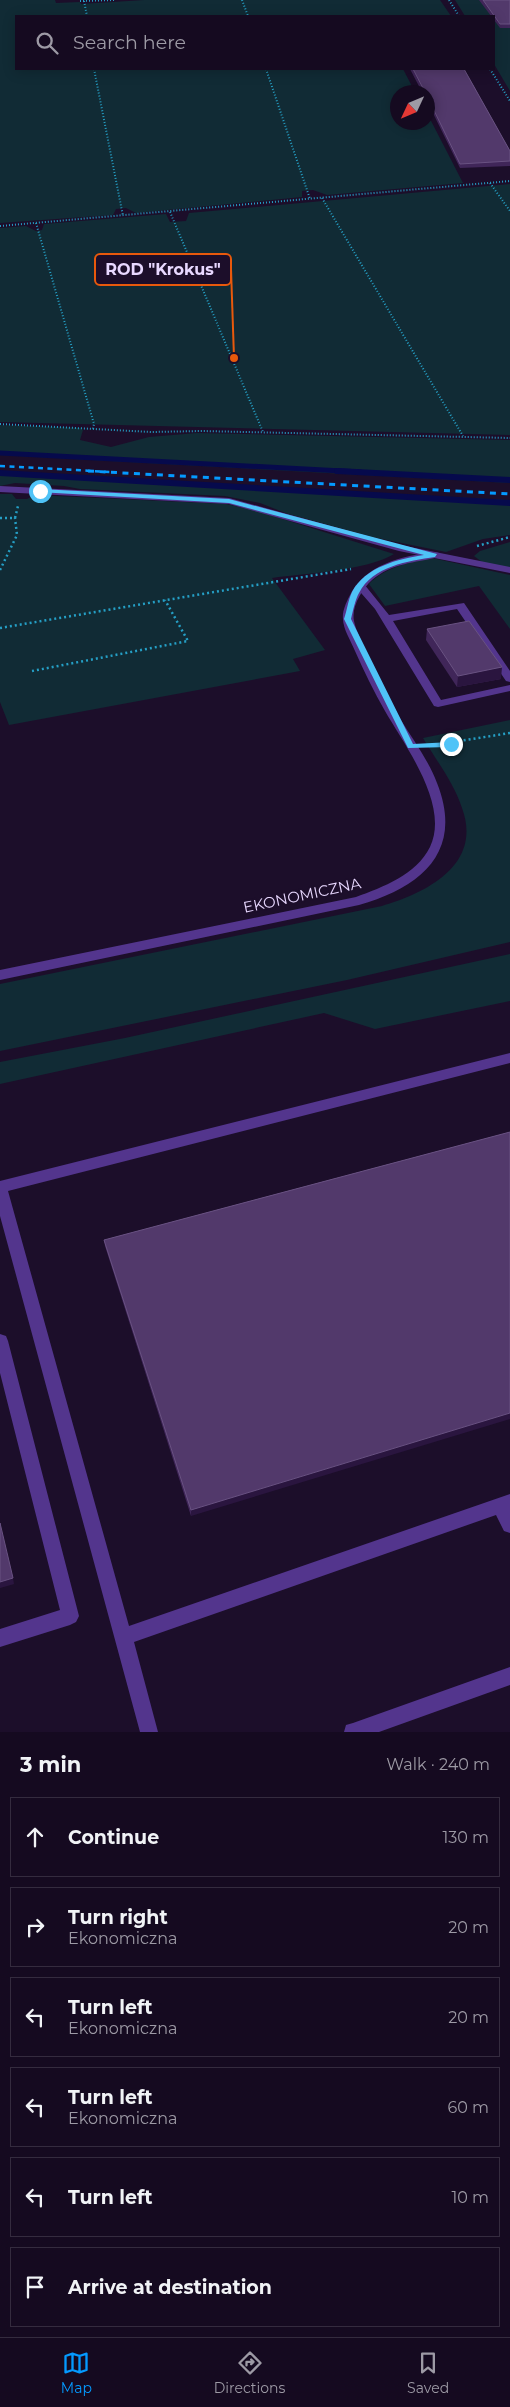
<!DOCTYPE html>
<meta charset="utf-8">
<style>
body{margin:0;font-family:Montserrat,sans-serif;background:#22182d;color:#f1f3f6}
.compass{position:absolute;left:390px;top:85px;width:45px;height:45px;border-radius:50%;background:#150a20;box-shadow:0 2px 12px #0003;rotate:226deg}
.stop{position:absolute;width:15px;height:15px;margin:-11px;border:4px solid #4fc3f7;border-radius:50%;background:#fff}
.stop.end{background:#4fc3f7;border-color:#fff;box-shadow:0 1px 5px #0008}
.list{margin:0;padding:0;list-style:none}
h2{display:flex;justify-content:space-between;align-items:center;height:65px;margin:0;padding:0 20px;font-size:21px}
h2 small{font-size:16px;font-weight:400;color:#9d9aa5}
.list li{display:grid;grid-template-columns:32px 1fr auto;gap:15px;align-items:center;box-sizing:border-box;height:80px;margin:0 10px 10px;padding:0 10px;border:1px solid #342b3e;border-radius:0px}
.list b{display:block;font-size:19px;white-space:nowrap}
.list p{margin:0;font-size:16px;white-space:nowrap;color:#9d9aa5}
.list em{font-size:16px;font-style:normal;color:#9d9aa5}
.icon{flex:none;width:28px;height:28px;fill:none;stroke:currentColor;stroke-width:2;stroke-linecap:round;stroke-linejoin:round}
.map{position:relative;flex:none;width:510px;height:1732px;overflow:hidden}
.search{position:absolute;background:#150a20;box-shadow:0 2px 12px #0003;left:15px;right:15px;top:15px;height:55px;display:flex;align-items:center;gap:12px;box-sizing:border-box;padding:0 18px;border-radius:0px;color:#9d9aa5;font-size:19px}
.sheet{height:605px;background:#150a20}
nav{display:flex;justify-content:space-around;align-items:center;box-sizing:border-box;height:70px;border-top:1px solid #342b3e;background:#150a20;font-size:14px;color:#9d9aa5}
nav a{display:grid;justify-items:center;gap:2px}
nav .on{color:#049aff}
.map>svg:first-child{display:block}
.green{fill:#112b35}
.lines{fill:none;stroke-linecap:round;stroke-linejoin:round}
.stream-far1{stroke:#060a4c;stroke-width:5}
.stream{stroke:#060a4c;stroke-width:6}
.path-far1{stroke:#259fc5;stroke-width:2;stroke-dasharray:1 2;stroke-linecap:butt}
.path{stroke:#259fc5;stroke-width:2.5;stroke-dasharray:2 3;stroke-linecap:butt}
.lane{fill:#53358d;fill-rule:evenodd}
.street{fill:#53358d;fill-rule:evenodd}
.rail-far1{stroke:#049aff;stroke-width:2.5;stroke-dasharray:5 4.5;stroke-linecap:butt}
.rail{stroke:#049aff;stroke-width:3;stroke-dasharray:6 5.5;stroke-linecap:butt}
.wall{fill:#402659}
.shaded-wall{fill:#2a153f}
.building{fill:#52396b;stroke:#695282}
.route{fill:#4fc3f7}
.labels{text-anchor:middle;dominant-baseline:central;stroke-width:4;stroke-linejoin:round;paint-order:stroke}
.street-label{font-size:15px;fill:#e8d8ff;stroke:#1c0e2a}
.leader{fill:none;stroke:#e8590c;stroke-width:2}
.callout-dot{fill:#e8590c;stroke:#1c0e2a;stroke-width:2}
.callout{fill:#1c0e2a;stroke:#e8590c;stroke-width:2}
.callout-label{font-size:16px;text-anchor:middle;font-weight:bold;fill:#e8d8ff}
</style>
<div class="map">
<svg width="510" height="1732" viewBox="0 0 510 1732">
<rect width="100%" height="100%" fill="#1c0e2a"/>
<!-- green -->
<g class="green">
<polygon points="0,0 55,0 56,3 80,2 81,4 144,0 440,0 451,16 16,16 16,69 403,69 415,92 398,92 398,122 428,122 428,115 463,183 327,195 313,190 302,191 302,197 136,213 126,208 116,209 113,215 0,223"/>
<polygon points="455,0 510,0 510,91 494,64 494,16 465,16"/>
<polygon points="510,184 510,435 0,422 0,228 26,226 36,231 42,230 44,224 166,214 170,222 186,221 189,213"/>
<polygon points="0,425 80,428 83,430 80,440 111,447 149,437 197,433 510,440 510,483 0,455"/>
<polygon points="0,473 510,500 510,535 483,539 446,552 372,537 288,514 260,503 225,496 80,489 64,486 15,483 0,486"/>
<path d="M0,494H12L16,499H27L35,495L226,504L254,510L394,554C366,571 306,573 272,578L325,650L293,659L300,671L9,725L0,702Z"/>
<polygon points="510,542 510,569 482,562 474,556 480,551"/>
<path d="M432,558L510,575V629L479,586L385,606L369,584C384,568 411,561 432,558Z"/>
<path d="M510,720V942L347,980L0,1051V984L382,906C426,893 483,865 462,808C454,783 436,760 423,738Z"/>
<polygon points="510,954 510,1001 375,1029 324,1013 0,1084 0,1062 125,1038"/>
</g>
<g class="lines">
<!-- stream-far1 -->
<polyline class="stream-far1" points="0,453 361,472"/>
<!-- stream -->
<g class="stream">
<polyline points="337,471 510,480"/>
<polyline points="0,473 510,503"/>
</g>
<!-- path-far1 -->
<g class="path-far1">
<polyline points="242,0 248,16"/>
<polyline points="449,0 459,16"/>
<polyline points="80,1 115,0"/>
<polyline points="84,1 87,16"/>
<polyline points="94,69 123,216"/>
<polyline points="266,69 310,199"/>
<polyline points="490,69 510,101"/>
<polyline points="490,183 510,211"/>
<polyline points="322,198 463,436"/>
<polyline points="170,212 263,432"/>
<polyline points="36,223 94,424 93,429"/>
<polyline points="0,226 510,181"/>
<polyline points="0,424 151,432 202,431 510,438"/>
</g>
<!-- path -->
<g class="path">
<polyline points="0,518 15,518 18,506"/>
<polyline points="477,546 510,537"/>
<polyline points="0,570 17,535 15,518"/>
<polyline points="0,628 351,569"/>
<polyline points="32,671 188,641 165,600"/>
<polyline points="434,745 510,733"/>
</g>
<!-- lane -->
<g class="lane">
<polygon points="0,486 229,498 400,545 510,567 510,573 399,551 229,504 0,492"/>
<polygon points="360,583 364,584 389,615 464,603 510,671 510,682 506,681 457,609 393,621 441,700 510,685 510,691 438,707 434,706 375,609 355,586"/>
<polygon points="510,1053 510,1063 8,1191 129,1626 510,1494 510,1533 504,1531 496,1515 134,1642 158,1732 140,1732 0,1216 0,1181"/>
<polygon points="0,1334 6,1336 8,1341 79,1616 76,1622 70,1625 0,1647 0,1629 60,1610 0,1373"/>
<polygon points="510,1667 510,1685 379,1732 344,1732 346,1725 353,1723"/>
</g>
<!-- street -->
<path class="street" d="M435,552L439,553V557C414,563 392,563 372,580C362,589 351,607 354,621C356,631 362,642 366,652C377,676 389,698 401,720C413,740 429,761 437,783C464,851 422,887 359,905L0,980V970L356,897C383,887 416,875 430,847C450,805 405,746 385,711C374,692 364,671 355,651C351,641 343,629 343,619C342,612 346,603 349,597C365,564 402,556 435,552Z"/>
<!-- rail-far1 -->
<polyline class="rail-far1" points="0,466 111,472"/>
<!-- rail -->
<polyline class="rail" points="88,471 510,494"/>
</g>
<!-- wall -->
<g class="wall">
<polygon points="479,0 510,0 510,28 500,28 494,20 494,16 491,16"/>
<polygon points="410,69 464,69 510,151 510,166 460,168 428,103 428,92 422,92"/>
<polygon points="427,629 501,679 457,687 426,640"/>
<polygon points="510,1132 191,1516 105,1246 104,1240"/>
</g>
<!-- shaded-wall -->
<g class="shaded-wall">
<polygon points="502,667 501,679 457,687 458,676"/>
<polygon points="510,1413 510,1419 191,1516 191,1510"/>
<polygon points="13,1578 14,1584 0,1588 0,1582"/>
</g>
<!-- building -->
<g class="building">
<polygon points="483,0 510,0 510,24 500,24"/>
<polygon points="413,69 464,69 510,151 510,161 460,164 428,98 428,92 425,92"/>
<polygon points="469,621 502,667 458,676 427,629"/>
<polygon points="510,1132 510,1413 191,1510 104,1240"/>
<polygon points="0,1523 13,1578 0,1582"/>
</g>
<!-- route -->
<path class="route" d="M40,489L229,499L437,554L435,557C408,561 373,566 359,593C355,600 353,611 351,619L413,744L451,742L455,744L451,747L408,748L344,619C347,611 348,600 352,592C365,567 398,559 424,555L229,503L38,492Z"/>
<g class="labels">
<!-- street labels -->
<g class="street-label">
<text transform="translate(302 895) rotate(-12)">EKONOMICZNA</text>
</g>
</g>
<!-- callouts -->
<path class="leader" d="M234 358L231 269"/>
<circle class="callout-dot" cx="234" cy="358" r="5"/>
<rect class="callout" x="95" y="254" width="136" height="31" rx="5"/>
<g class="callout-label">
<text x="163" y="275">ROD "Krokus"</text>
</g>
</svg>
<svg class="compass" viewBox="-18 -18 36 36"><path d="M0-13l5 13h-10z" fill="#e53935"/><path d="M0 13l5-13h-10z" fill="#9d9aa5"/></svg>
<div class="stop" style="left:40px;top:491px"></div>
<div class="stop end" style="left:451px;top:744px"></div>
<div class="search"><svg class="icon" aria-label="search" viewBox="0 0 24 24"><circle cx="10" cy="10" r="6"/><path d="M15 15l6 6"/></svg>Search here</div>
</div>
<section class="sheet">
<h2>3 min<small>Walk · 240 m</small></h2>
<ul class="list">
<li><svg class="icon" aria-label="ahead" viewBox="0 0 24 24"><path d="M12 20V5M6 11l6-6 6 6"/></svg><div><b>Continue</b></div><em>130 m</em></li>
<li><svg class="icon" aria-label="right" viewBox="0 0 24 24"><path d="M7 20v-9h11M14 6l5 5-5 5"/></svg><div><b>Turn right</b><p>Ekonomiczna</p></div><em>20 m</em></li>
<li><svg class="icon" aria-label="left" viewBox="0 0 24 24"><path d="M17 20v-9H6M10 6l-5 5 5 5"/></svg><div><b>Turn left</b><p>Ekonomiczna</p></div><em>20 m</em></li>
<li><svg class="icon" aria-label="left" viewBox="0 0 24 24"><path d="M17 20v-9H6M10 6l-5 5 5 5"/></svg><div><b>Turn left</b><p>Ekonomiczna</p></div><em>60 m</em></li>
<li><svg class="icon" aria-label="left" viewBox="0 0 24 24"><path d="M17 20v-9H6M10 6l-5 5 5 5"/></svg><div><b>Turn left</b></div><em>10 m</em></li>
<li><svg class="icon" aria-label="arrive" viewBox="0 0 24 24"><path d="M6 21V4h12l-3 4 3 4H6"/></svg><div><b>Arrive at destination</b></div></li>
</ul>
</section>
<nav>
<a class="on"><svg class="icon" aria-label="map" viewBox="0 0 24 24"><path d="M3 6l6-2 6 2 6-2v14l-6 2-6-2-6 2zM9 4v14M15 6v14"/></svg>Map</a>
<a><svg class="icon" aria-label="directions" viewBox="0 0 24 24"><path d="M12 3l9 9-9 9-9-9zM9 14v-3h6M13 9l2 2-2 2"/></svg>Directions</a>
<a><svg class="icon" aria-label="saved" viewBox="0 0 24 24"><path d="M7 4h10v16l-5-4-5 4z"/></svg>Saved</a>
</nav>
